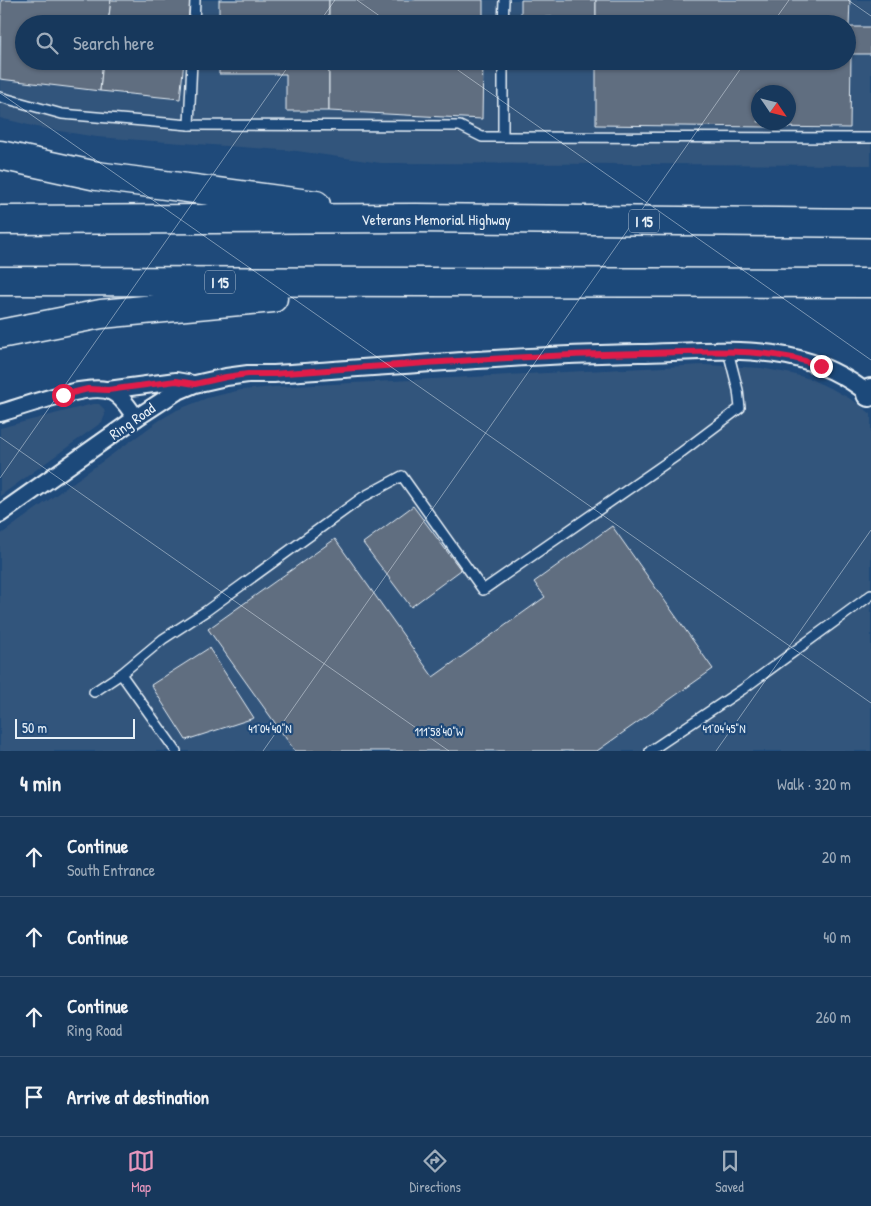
<!DOCTYPE html>
<meta charset="utf-8">
<style>
body{margin:0;font-family:"Patrick Hand",sans-serif;background:#203f62;color:#f1f3f6}
.compass{position:absolute;left:751px;top:85px;width:45px;height:45px;border-radius:50%;background:#17385c;box-shadow:0 1px 4px #0004;rotate:125deg}
.scale{position:absolute;left:15px;bottom:12px;width:120px;box-sizing:border-box;padding-left:5px;border:2px solid #e8f1f8;border-top:0;font-size:14px;line-height:18px;white-space:nowrap;color:#e8f1f8;-webkit-text-stroke:4px #1f4a7a;paint-order:stroke}
.stop{position:absolute;width:15px;height:15px;margin:-11px;border:4px solid #e11d48;border-radius:50%;background:#fff}
.stop.end{background:#e11d48;border-color:#fff;box-shadow:0 1px 5px #0008}
.list{margin:0;padding:0;list-style:none}
h2{display:flex;justify-content:space-between;align-items:center;height:65px;margin:0;padding:0 20px;font-size:21px}
h2 small{font-size:16px;font-weight:400;color:#9eacbb}
.list li{display:grid;grid-template-columns:32px 1fr auto;gap:15px;align-items:center;box-sizing:border-box;height:80px;padding:0 20px;border-top:1px solid #365272}
.list b{display:block;font-size:19px;white-space:nowrap}
.list p{margin:0;font-size:16px;white-space:nowrap;color:#9eacbb}
.list em{font-size:16px;font-style:normal;color:#9eacbb}
.icon{flex:none;width:28px;height:28px;fill:none;stroke:currentColor;stroke-width:2;stroke-linecap:round;stroke-linejoin:round}
.map{position:relative;flex:none;width:871px;height:751px;overflow:hidden}
.search{position:absolute;background:#17385c;box-shadow:0 1px 4px #0004;left:15px;right:15px;top:15px;height:55px;display:flex;align-items:center;gap:12px;box-sizing:border-box;padding:0 18px;border-radius:28px;color:#9eacbb;font-size:19px}
.sheet{height:385px;background:#17385c}
nav{display:flex;justify-content:space-around;align-items:center;box-sizing:border-box;height:70px;border-top:1px solid #365272;background:#17385c;font-size:14px;color:#9eacbb}
nav a{display:grid;justify-items:center;gap:2px}
nav .on{color:#e797bd}
.map>svg:first-child{display:block}
.built{fill:#33557c;fill-rule:evenodd}
.building{fill:#616e80;stroke:#e8f1f8;fill-rule:evenodd}
.lines{fill:none;stroke-linecap:round;stroke-linejoin:round}
.lane-casing{stroke:#e8f1f8;stroke-width:12}
.street-casing{stroke:#e8f1f8;stroke-width:20}
.secondary-casing{stroke:#e8f1f8;stroke-width:28}
.highway-casing{stroke:#e8f1f8;stroke-width:31}
.lane{stroke:#1f4a7a;stroke-width:9}
.street{stroke:#1f4a7a;stroke-width:16}
.secondary{stroke:#1f4a7a;stroke-width:24}
.highway{stroke:#1f4a7a;stroke-width:28}
.route{stroke:#e11d48;stroke-width:6}
.ticks{fill:none;stroke:#e8f1f8;stroke-width:1;stroke-opacity:0.45}
.labels{text-anchor:middle;dominant-baseline:central;stroke-width:4.5;stroke-linejoin:round;paint-order:stroke}
.shield{fill:#1f4a7a;stroke:#acbfd2;stroke-width:1}
.shield-label{font-size:14px;font-weight:bold;fill:#e8f1f8}
.street-label{font-size:15px;fill:#e8f1f8;stroke:#1f4a7a}
.ticks-label{font-size:12px;text-anchor:middle;fill:#e8f1f8;stroke:#1f4a7a;stroke-width:4.5;stroke-linejoin:round;paint-order:stroke}
</style>
<div class="map">
<svg width="871" height="751" viewBox="0 0 871 751">
<rect width="100%" height="100%" fill="#1f4a7a"/>
<filter id="ink" filterUnits="userSpaceOnUse"><feTurbulence type="fractalNoise" baseFrequency=".02" numOctaves="2"/><feDisplacementMap in="SourceGraphic" scale="10" xChannelSelector="R" yChannelSelector="G"/><feConvolveMatrix kernelMatrix="1 2 1 2 8 2 1 2 1" color-interpolation-filters="sRGB"/></filter>
<g filter="url(#ink)">
<!-- built -->
<g class="built">
<path d="M0,0H871V165L381,163L297,151L97,137L41,128L0,118ZM24,24H847V61H24ZM758,92H788V122H758Z"/>
<polygon points="704,365 761,368 792,374 810,379 834,390 854,401 871,414 871,751 0,751 0,535 160,420 177,410 207,398 241,390 275,387"/>
<polygon points="93,404 99,404 104,409 105,415 102,422 0,496 0,428"/>
</g>
<!-- building -->
<g class="building">
<polygon points="1,0 111,0 108,24 24,24 24,61 103,61 100,91 0,79"/>
<polygon points="111,0 190,0 188,24 108,24"/>
<rect x="219" y="0" width="110" height="24"/>
<rect x="329" y="0" width="154" height="24"/>
<polygon points="521,0 596,0 596,24 552,24 552,17 521,18"/>
<path d="M596,0H850L849,27H871V54H851L850,128L596,125V61H847V24H596ZM758,92H788V122H758Z"/>
<polygon points="103,61 184,61 180,99 100,91"/>
<polygon points="219,61 329,61 329,111 286,111 286,74 219,74"/>
<polygon points="329,61 483,61 482,119 329,111"/>
<polygon points="413,506 461,570 411,607 363,543"/>
<polygon points="612,526 713,669 597,751 295,751 208,629 335,539 433,677 545,597 534,582"/>
<polygon points="209,648 254,718 186,740 151,685"/>
</g>
<g class="lines">
<!-- lane casing -->
<g class="lane-casing">
<g id="lane">
<polyline points="194,24 195,0"/>
<polyline points="503,24 504,0"/>
<polyline points="0,97 62,114 189,125 460,126 482,137 871,138"/>
<polyline points="189,125 192,61"/>
<polyline points="503,137 503,61"/>
<polyline points="94,692 121,674"/>
<polyline points="176,751 121,674 163,639 206,611 363,497 402,476 483,590 679,454 740,408 738,390 728,351"/>
<polyline points="650,751 743,689 871,595"/>
</g>
</g>
<!-- street casing -->
<g class="street-casing">
<g id="street">
<polyline points="108,390 176,381 193,384"/>
<path d="M0,413C25,406 91,381 112,392C123,397 129,409 136,418"/>
<path d="M0,514L136,418L176,392L195,384L226,377L248,374H274C396,366 518,355 640,353C688,352 738,347 787,356C817,362 847,376 871,396"/>
</g>
</g>
<!-- secondary casing -->
<g class="secondary-casing">
<polyline id="secondary" points="869,394 871,391"/>
</g>
<!-- highway casing -->
<g class="highway-casing">
<g id="highway">
<polyline points="0,155 97,176 316,205"/>
<polyline points="0,220 416,218 871,223"/>
<polyline points="0,281 871,283"/>
<polyline points="0,334 101,314 273,298"/>
</g>
</g>
<!-- lane -->
<use href="#lane" class="lane"/>
<!-- street -->
<use href="#street" class="street"/>
<!-- secondary -->
<use href="#secondary" class="secondary"/>
<!-- highway -->
<use href="#highway" class="highway"/>
</g>
</g>
<g class="lines" filter="url(#ink)">
<!-- route -->
<path class="route" d="M63,395L88,389L108,390L176,381L195,384L226,377L248,374H274C398,365 521,355 645,353C704,352 764,346 821,366"/>
</g>
<!-- ticks -->
<path class="ticks" d="M357,0L391,24M848,0L871,16M318,24L335,0M772,24L789,0M445,61L871,360M0,93L871,703M0,437L449,751M0,478L292,61M263,751L746,61M716,751L871,530"/>
<g class="labels">
<!-- shield labels -->
<g class="shield">
<rect x="629" y="209.5" width="30" height="23" rx="4"/>
<rect x="205" y="270.5" width="30" height="23" rx="4"/>
</g>
<g class="shield-label">
<text x="644" y="221">I 15</text>
<text x="220" y="282">I 15</text>
</g>
<!-- street labels -->
<g class="street-label">
<text x="436" y="219">Veterans Memorial Highway</text>
<text transform="translate(132 421) rotate(-35)">Ring Road</text>
</g>
</g>
<g class="ticks-label">
<text x="270" y="733">41°04'40"N</text>
<text x="724" y="733">41°04'45"N</text>
<text x="439" y="736">111°58'40"W</text>
</g>
</svg>
<svg class="compass" viewBox="-18 -18 36 36"><path d="M0-13l5 13h-10z" fill="#e53935"/><path d="M0 13l5-13h-10z" fill="#9eacbb"/></svg>
<div class="scale">50 m</div>
<div class="stop" style="left:63px;top:395px"></div>
<div class="stop end" style="left:821px;top:366px"></div>
<div class="search"><svg class="icon" aria-label="search" viewBox="0 0 24 24"><circle cx="10" cy="10" r="6"/><path d="M15 15l6 6"/></svg>Search here</div>
</div>
<section class="sheet">
<h2>4 min<small>Walk · 320 m</small></h2>
<ul class="list">
<li><svg class="icon" aria-label="ahead" viewBox="0 0 24 24"><path d="M12 20V5M6 11l6-6 6 6"/></svg><div><b>Continue</b><p>South Entrance</p></div><em>20 m</em></li>
<li><svg class="icon" aria-label="ahead" viewBox="0 0 24 24"><path d="M12 20V5M6 11l6-6 6 6"/></svg><div><b>Continue</b></div><em>40 m</em></li>
<li><svg class="icon" aria-label="ahead" viewBox="0 0 24 24"><path d="M12 20V5M6 11l6-6 6 6"/></svg><div><b>Continue</b><p>Ring Road</p></div><em>260 m</em></li>
<li><svg class="icon" aria-label="arrive" viewBox="0 0 24 24"><path d="M6 21V4h12l-3 4 3 4H6"/></svg><div><b>Arrive at destination</b></div></li>
</ul>
</section>
<nav>
<a class="on"><svg class="icon" aria-label="map" viewBox="0 0 24 24"><path d="M3 6l6-2 6 2 6-2v14l-6 2-6-2-6 2zM9 4v14M15 6v14"/></svg>Map</a>
<a><svg class="icon" aria-label="directions" viewBox="0 0 24 24"><path d="M12 3l9 9-9 9-9-9zM9 14v-3h6M13 9l2 2-2 2"/></svg>Directions</a>
<a><svg class="icon" aria-label="saved" viewBox="0 0 24 24"><path d="M7 4h10v16l-5-4-5 4z"/></svg>Saved</a>
</nav>
